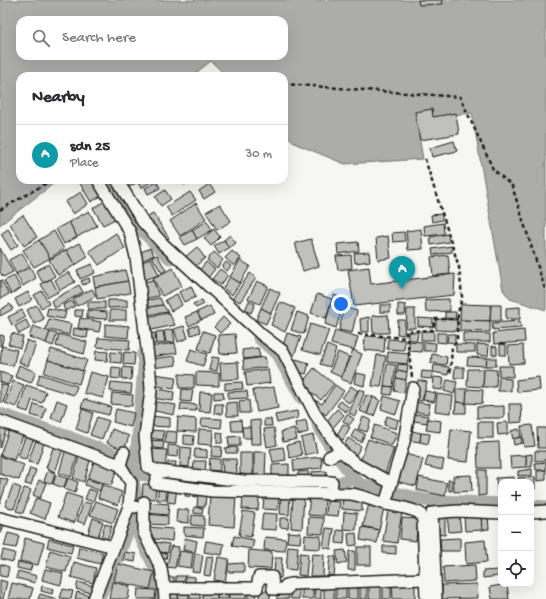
<!DOCTYPE html>
<meta charset="utf-8">
<style>
body{margin:0;font-family:"Gochi Hand",sans-serif;background:#f2f2f3;color:#2b2b33}
.controls{position:absolute;right:12px;bottom:12px;display:grid;overflow:hidden;border-radius:8px;box-shadow:0 4px 16px #0002}
.controls button{width:36px;height:36px;display:grid;place-items:center;padding:0;border:0;border-bottom:1px solid #e1e1e2;background:#fff;color:#2b2b33;font:20px sans-serif}
.you{position:absolute;left:341px;top:304px;width:14px;height:14px;margin:-10px;border:3px solid #fff;border-radius:50%;background:#1a73e8;box-shadow:0 0 0 6px #1a73e833}
.badge{display:grid;place-items:center;width:26px;height:26px;border-radius:50%;background:#c8321e;color:#fff;font-size:13px;font-weight:700}
.pin{position:absolute;translate:-50% -33px;filter:drop-shadow(0 1px 2px #0008)}
.pin::after{content:'';position:absolute;top:21px;width:14px;height:12px;background:inherit;clip-path:polygon(0 0,100% 0,50% 100%)}
.list{margin:0;padding:0;list-style:none}
h2{display:flex;justify-content:space-between;align-items:center;height:52px;margin:0;padding:0 16px;font-size:17px}
h2 small{font-size:13px;font-weight:400;color:#7c7c81}
.list li{display:grid;grid-template-columns:26px 1fr auto;gap:12px;align-items:center;box-sizing:border-box;height:60px;padding:0 16px;border-top:1px solid #e1e1e2}
.list b{display:block;font-size:15px;white-space:nowrap}
.list p{margin:0;font-size:13px;white-space:nowrap;color:#7c7c81}
.list em{font-size:13px;font-style:normal;color:#7c7c81}
.icon{flex:none;width:22px;height:22px;fill:none;stroke:currentColor;stroke-width:2;stroke-linecap:round;stroke-linejoin:round}
.map{position:relative;flex:none;width:546px;height:599px;overflow:hidden}
.search{position:absolute;background:#fff;box-shadow:0 4px 16px #0002;left:16px;top:16px;width:272px;height:44px;display:flex;align-items:center;gap:10px;box-sizing:border-box;padding:0 14px;border-radius:12px;color:#7c7c81;font-size:15px}
.panel{position:absolute;background:#fff;box-shadow:0 4px 16px #0002;left:16px;top:72px;width:272px;height:112px;border-radius:12px}
.map>svg:first-child{display:block}
.water{fill:#acaca9;stroke:#727271;fill-rule:evenodd}
.lines{fill:none;stroke-linecap:round;stroke-linejoin:round}
.canal{stroke:#acaca9;stroke-width:13}
.building{fill:#c0c0bd;stroke:#1c1c1c}
.street-casing{stroke:#1c1c1c;stroke-width:14}
.path{stroke:#1c1c1c;stroke-width:2.5;stroke-dasharray:4 3;stroke-linecap:butt}
.street{stroke:#f6f6f2;stroke-width:11}
</style>
<div class="map">
<svg width="546" height="599" viewBox="0 0 546 599">
<rect width="100%" height="100%" fill="#f6f6f2"/>
<filter id="ink" filterUnits="userSpaceOnUse"><feTurbulence type="fractalNoise" baseFrequency=".025" numOctaves="2"/><feDisplacementMap in="SourceGraphic" scale="8" xChannelSelector="R" yChannelSelector="G"/><feConvolveMatrix kernelMatrix="1 2 1 2 8 2 1 2 1" color-interpolation-filters="sRGB"/></filter>
<g filter="url(#ink)">
<!-- water -->
<path class="water" d="M0,0H546V310L510,299L503,290L472,113L416,119L423,159L345,164L296,144L284,133V76H226L211,61L192,76H20V180H58L0,225ZM20,20H284V56H20Z"/>
<g class="lines">
<!-- canal -->
<g class="canal">
<polyline points="106,180 131,220 132,229"/>
<polyline points="131,220 170,258"/>
<polyline points="259,338 277,354 302,398"/>
<polyline points="143,354 144,367 137,449 132,473 138,511 132,519 156,570 158,599"/>
<polyline points="0,414 71,438 134,462"/>
<polyline points="318,425 332,449 359,484 425,500 501,504"/>
<polyline points="132,473 216,484 252,487"/>
<polyline points="288,489 333,485 355,478"/>
<polyline points="531,506 546,507"/>
<polyline points="99,597 119,555 132,519"/>
</g>
</g>
<!-- building -->
<g class="building">
<polygon points="418,0 442,0 443,4 419,5"/>
<polygon points="432,109 433,117 456,113 459,134 420,140 415,112"/>
<polygon points="454,141 457,151 432,157 430,148"/>
<polygon points="81,180 98,180 106,193 91,202 79,182"/>
<polygon points="119,180 134,180 136,183 125,190"/>
<polygon points="136,180 154,180 141,188"/>
<polygon points="181,180 192,180 184,185"/>
<polygon points="157,182 160,188 148,194 145,188"/>
<polygon points="209,184 215,192 204,199 199,191"/>
<polygon points="165,190 171,199 161,206 155,197"/>
<polygon points="81,192 88,204 73,214 65,202"/>
<polygon points="190,192 196,200 172,216 166,207"/>
<polygon points="105,201 115,219 103,225 93,208"/>
<polygon points="196,203 206,219 180,236 170,221"/>
<polygon points="220,204 231,221 217,230 206,212"/>
<polygon points="89,211 97,226 77,237 69,222"/>
<polygon points="153,213 169,238 162,242 146,217"/>
<polygon points="442,214 442,220 432,222 431,215"/>
<polygon points="23,215 37,237 24,246 10,224"/>
<polygon points="207,221 212,230 197,239 192,230"/>
<polygon points="69,222 77,237 64,244 56,229"/>
<polygon points="443,223 444,234 425,236 424,226"/>
<polygon points="8,229 18,245 11,250 1,234"/>
<polygon points="214,229 220,237 211,246 204,238"/>
<polygon points="421,229 423,249 408,250 406,231"/>
<polygon points="192,230 197,239 185,245 180,237"/>
<polygon points="54,231 64,249 50,258 39,240"/>
<polygon points="404,232 405,241 393,242 392,233"/>
<polygon points="116,233 125,248 99,265 89,251"/>
<polygon points="448,234 449,242 431,245 430,237"/>
<polygon points="230,235 236,243 229,248 224,240"/>
<polygon points="388,236 391,258 378,260 376,238"/>
<polygon points="311,239 319,266 303,271 295,243"/>
<polygon points="39,240 50,258 34,267 23,250"/>
<polygon points="224,240 229,248 219,254 214,246"/>
<polygon points="358,242 359,251 338,254 337,244"/>
<polygon points="79,243 88,257 75,265 66,250"/>
<polygon points="452,246 452,252 433,255 432,249"/>
<polygon points="197,247 205,258 193,268 185,257"/>
<polygon points="0,248 13,272 3,277 0,272"/>
<polygon points="150,248 154,255 138,263 137,254"/>
<polygon points="66,250 75,265 58,275 49,260"/>
<polygon points="232,251 241,258 234,266 225,258"/>
<polygon points="214,252 223,260 217,268 207,260"/>
<polygon points="369,252 370,261 355,263 354,253"/>
<polygon points="22,253 30,267 16,274 9,260"/>
<polygon points="157,255 166,270 162,273 152,257"/>
<polygon points="351,255 352,268 338,270 336,256"/>
<polygon points="448,255 450,274 433,276 431,257"/>
<polygon points="151,258 159,275 141,281 139,264"/>
<polygon points="240,260 250,266 240,283 230,277"/>
<polygon points="206,262 215,269 207,279 198,272"/>
<polygon points="226,262 231,266 227,271 222,267"/>
<polygon points="48,264 55,276 43,283 36,271"/>
<polygon points="92,264 95,273 80,279 77,270"/>
<polygon points="30,267 36,278 23,286 16,274"/>
<polygon points="369,267 371,284 455,274 454,295 354,306 348,270"/>
<polygon points="173,268 182,286 162,296 153,278"/>
<polygon points="220,269 228,275 221,285 212,279"/>
<polygon points="125,270 128,281 95,287 93,277"/>
<polygon points="69,272 75,282 60,290 55,280"/>
<polygon points="250,273 256,278 240,302 233,298"/>
<polygon points="14,276 21,288 11,294 4,281"/>
<polygon points="230,277 240,283 232,295 223,288"/>
<polygon points="89,278 90,282 83,285 81,281"/>
<polygon points="51,279 58,292 48,297 41,284"/>
<polygon points="1,280 9,294 0,299 0,281"/>
<polygon points="153,280 159,296 143,299 141,283"/>
<polygon points="128,281 130,293 97,299 95,287"/>
<polygon points="257,281 268,286 260,304 248,299"/>
<polygon points="79,285 83,292 55,308 51,301"/>
<polygon points="191,286 196,297 184,302 179,292"/>
<polygon points="270,288 280,293 271,313 261,308"/>
<polygon points="92,289 96,296 77,306 73,299"/>
<polygon points="42,291 49,304 41,308 34,295"/>
<polygon points="28,292 32,300 19,307 15,299"/>
<polygon points="177,294 182,305 171,311 165,300"/>
<polygon points="317,294 332,299 326,318 311,313"/>
<polygon points="334,295 345,299 336,328 325,324"/>
<polygon points="160,298 163,305 144,308 142,301"/>
<polygon points="449,299 450,311 426,312 425,300"/>
<polygon points="108,300 127,300 127,307 108,308"/>
<polygon points="202,300 204,304 196,308 193,304"/>
<polygon points="72,301 75,306 65,311 63,305"/>
<polygon points="249,301 255,304 251,313 245,310"/>
<rect x="88" y="302" width="17" height="7"/>
<polygon points="280,302 295,308 285,332 271,325"/>
<polygon points="10,304 13,309 0,316 0,310"/>
<polygon points="398,304 406,305 405,315 398,315"/>
<polygon points="461,304 491,305 490,321 460,320"/>
<polygon points="36,305 44,319 34,324 27,310"/>
<polygon points="163,305 168,312 145,315 144,308"/>
<rect x="380" y="305" width="10" height="7"/>
<polygon points="491,305 501,305 501,321 490,321"/>
<polygon points="210,306 214,315 201,320 197,312"/>
<polygon points="344,307 357,311 352,333 339,330"/>
<polygon points="520,307 520,319 506,319 506,308"/>
<polygon points="48,308 66,312 64,319 46,316"/>
<polygon points="261,308 271,313 266,324 256,320"/>
<polygon points="407,309 415,309 415,328 406,328"/>
<polygon points="22,310 26,317 12,325 8,317"/>
<polygon points="75,310 83,310 82,317 75,316"/>
<polygon points="87,310 107,312 107,319 87,318"/>
<rect x="110" y="310" width="16" height="10"/>
<polygon points="197,312 201,320 189,326 185,317"/>
<polygon points="297,312 309,316 304,334 291,330"/>
<polygon points="445,312 456,312 455,319 445,318"/>
<polygon points="169,313 175,325 147,331 144,317"/>
<polygon points="388,315 389,333 373,333 372,316"/>
<polygon points="223,317 230,324 220,333 214,327"/>
<polygon points="369,317 369,332 361,332 360,319"/>
<polygon points="80,318 101,322 99,332 78,328"/>
<polygon points="418,318 433,319 433,327 418,326"/>
<polygon points="49,319 71,324 69,335 46,329"/>
<polygon points="436,319 457,320 457,331 436,330"/>
<polygon points="26,320 30,328 19,334 15,326"/>
<polygon points="398,320 405,320 404,335 397,334"/>
<polygon points="460,320 490,321 490,332 460,331"/>
<polygon points="520,321 521,328 493,330 492,323"/>
<polygon points="105,324 129,326 128,338 105,336"/>
<polygon points="310,324 329,330 320,355 302,350"/>
<polygon points="198,325 200,332 191,335 189,328"/>
<polygon points="33,326 50,332 46,343 29,337"/>
<polygon points="184,326 188,338 178,342 174,329"/>
<polygon points="74,328 88,331 87,338 73,335"/>
<polygon points="173,329 175,342 166,343 164,331"/>
<polygon points="335,330 358,337 354,350 331,344"/>
<polygon points="524,330 525,342 494,344 493,333"/>
<polygon points="163,331 165,343 157,344 156,332"/>
<polygon points="203,331 215,335 210,353 198,349"/>
<rect x="421" y="331" width="13" height="9"/>
<polygon points="50,332 57,334 53,346 46,343"/>
<polygon points="408,332 418,332 417,340 408,340"/>
<polygon points="12,333 23,337 20,348 8,344"/>
<polygon points="155,333 156,344 149,345 147,334"/>
<polygon points="287,333 301,337 292,361 282,349"/>
<polygon points="437,333 446,333 446,343 437,342"/>
<polygon points="463,333 490,334 490,342 463,342"/>
<polygon points="59,334 87,342 84,354 56,346"/>
<polygon points="235,334 237,353 220,354 218,335"/>
<polygon points="448,334 455,334 455,343 447,342"/>
<polygon points="0,335 4,336 1,347 0,346"/>
<polygon points="365,336 385,337 384,352 364,350"/>
<polygon points="98,338 130,340 129,350 97,347"/>
<polygon points="388,339 405,340 404,350 387,349"/>
<polygon points="27,340 36,344 28,366 19,362"/>
<polygon points="409,341 422,342 422,352 409,351"/>
<polygon points="424,342 436,343 435,351 424,351"/>
<polygon points="175,343 177,353 151,357 149,347"/>
<polygon points="456,344 475,345 475,352 456,352"/>
<polygon points="477,344 489,345 488,356 477,355"/>
<polygon points="500,344 506,345 506,355 500,355"/>
<polygon points="327,345 336,349 330,367 320,364"/>
<polygon points="523,345 524,363 509,364 508,346"/>
<polygon points="2,346 17,350 13,366 0,363"/>
<polygon points="492,346 497,347 497,355 492,355"/>
<polygon points="258,348 260,357 244,359 242,350"/>
<polygon points="51,349 87,360 83,371 48,360"/>
<polygon points="191,349 207,354 203,366 187,361"/>
<polygon points="353,350 362,354 351,383 341,379"/>
<polygon points="96,351 108,352 107,361 95,360"/>
<polygon points="111,352 122,353 121,363 110,362"/>
<polygon points="124,352 135,353 134,365 123,364"/>
<polygon points="338,352 349,357 341,377 330,372"/>
<polygon points="388,352 409,354 407,364 387,362"/>
<polygon points="432,354 447,357 446,365 431,363"/>
<polygon points="377,355 386,356 381,387 372,386"/>
<polygon points="175,356 176,365 152,368 151,359"/>
<polygon points="212,357 219,358 217,371 209,370"/>
<polygon points="265,357 267,367 244,370 243,360"/>
<polygon points="468,357 487,358 486,366 467,365"/>
<polygon points="487,358 496,358 496,366 486,366"/>
<polygon points="296,359 309,363 306,374 293,370"/>
<polygon points="48,360 83,371 79,384 44,373"/>
<polygon points="238,362 239,379 221,380 220,363"/>
<polygon points="387,364 396,365 393,387 384,386"/>
<polygon points="398,364 408,365 407,372 397,370"/>
<polygon points="19,365 36,372 31,383 15,377"/>
<polygon points="434,365 449,367 448,375 433,372"/>
<polygon points="499,366 513,366 513,377 499,376"/>
<polygon points="112,367 121,368 120,379 111,378"/>
<polygon points="123,367 132,368 131,380 122,379"/>
<polygon points="455,367 464,367 464,378 454,378"/>
<polygon points="314,368 334,384 321,400 301,384"/>
<polygon points="268,369 270,383 247,386 245,372"/>
<polygon points="468,369 484,369 483,387 467,386"/>
<polygon points="484,369 497,370 496,387 483,387"/>
<polygon points="397,370 407,372 406,380 396,378"/>
<polygon points="422,371 433,372 431,379 421,378"/>
<polygon points="0,372 12,376 8,385 0,382"/>
<polygon points="90,372 109,377 103,398 84,393"/>
<polygon points="196,372 219,373 219,386 196,385"/>
<polygon points="356,373 366,375 364,386 354,383"/>
<polygon points="40,374 77,386 74,395 37,384"/>
<polygon points="153,374 176,377 174,389 152,385"/>
<polygon points="179,374 194,375 194,388 179,388"/>
<polygon points="434,377 444,378 442,390 433,389"/>
<polygon points="539,377 540,390 517,392 516,380"/>
<polygon points="396,378 406,380 404,393 394,391"/>
<polygon points="499,378 511,379 511,391 498,391"/>
<polygon points="418,380 427,382 422,401 413,399"/>
<polygon points="447,380 457,382 454,394 444,391"/>
<polygon points="13,381 24,385 16,407 5,403"/>
<polygon points="111,382 132,384 131,393 110,391"/>
<polygon points="242,382 243,389 225,390 225,383"/>
<polygon points="0,384 8,386 3,403 0,402"/>
<polygon points="26,385 46,392 42,403 32,400 28,412 19,409"/>
<polygon points="335,385 344,391 326,415 313,405 317,401 322,404"/>
<polygon points="351,386 358,391 349,403 342,398"/>
<polygon points="384,386 393,387 391,395 383,394"/>
<polygon points="274,387 278,408 257,412 253,390"/>
<polygon points="153,388 174,392 173,401 151,398"/>
<polygon points="182,389 193,390 191,402 181,401"/>
<polygon points="359,389 365,391 355,416 349,413"/>
<polygon points="456,389 467,389 466,403 456,402"/>
<polygon points="467,389 483,390 482,404 466,403"/>
<polygon points="247,391 248,398 228,399 228,392"/>
<polygon points="425,391 436,393 434,402 423,400"/>
<polygon points="200,392 212,393 210,412 199,411"/>
<polygon points="214,392 223,392 224,398 214,399"/>
<polygon points="112,393 133,395 132,406 111,404"/>
<polygon points="437,394 453,396 451,413 435,411"/>
<polygon points="366,395 373,397 367,414 360,411"/>
<polygon points="384,396 400,401 396,414 381,409"/>
<polygon points="373,397 380,400 374,416 367,414"/>
<polygon points="84,399 111,407 109,415 81,408"/>
<polygon points="57,400 67,404 61,422 51,418"/>
<polygon points="249,400 250,413 240,413 239,401"/>
<polygon points="152,401 176,405 174,415 150,410"/>
<polygon points="340,401 349,407 346,412 337,406"/>
<polygon points="237,402 238,416 227,416 226,403"/>
<polygon points="415,402 430,404 428,414 413,411"/>
<polygon points="456,402 466,403 466,413 455,413"/>
<polygon points="181,403 197,405 196,411 180,410"/>
<polygon points="34,404 46,408 43,419 31,415"/>
<polygon points="215,404 223,404 222,414 214,413"/>
<polygon points="509,404 521,404 522,422 510,423"/>
<polygon points="504,406 504,418 477,418 477,407"/>
<polygon points="82,409 93,413 87,433 76,429"/>
<polygon points="116,409 134,413 131,427 113,422"/>
<polygon points="337,409 344,415 331,430 324,424"/>
<polygon points="297,411 298,418 277,423 275,415"/>
<polygon points="409,413 428,416 427,423 408,420"/>
<polygon points="347,414 354,419 349,425 343,421"/>
<polygon points="150,416 170,418 170,427 149,426"/>
<polygon points="387,416 398,420 396,429 384,425"/>
<polygon points="97,417 109,421 102,439 90,435"/>
<polygon points="178,417 196,419 196,432 177,431"/>
<polygon points="363,417 371,420 367,432 358,429"/>
<polygon points="202,418 222,419 221,428 201,426"/>
<polygon points="264,419 271,419 272,426 264,426"/>
<polygon points="428,419 441,421 440,432 426,430"/>
<polygon points="241,420 242,431 232,431 231,421"/>
<polygon points="260,420 261,444 251,444 250,421"/>
<polygon points="306,420 308,432 298,435 295,423"/>
<rect x="478" y="422" width="15" height="16"/>
<polygon points="508,422 508,434 498,435 497,423"/>
<polygon points="0,424 7,427 0,448"/>
<polygon points="343,424 350,427 343,440 336,437"/>
<polygon points="375,425 397,433 392,445 370,437"/>
<polygon points="532,425 535,446 524,447 521,426"/>
<polygon points="10,427 24,432 14,460 0,455"/>
<polygon points="242,427 250,427 251,438 243,438"/>
<polygon points="274,428 277,445 267,447 264,429"/>
<polygon points="294,428 297,439 283,442 281,432"/>
<polygon points="537,428 546,428 546,448 538,448"/>
<polygon points="112,429 129,436 124,450 107,443"/>
<polygon points="199,429 213,430 212,445 198,444"/>
<polygon points="355,429 365,434 361,442 351,437"/>
<polygon points="451,429 471,431 468,462 448,460"/>
<polygon points="519,429 521,437 513,439 511,431"/>
<polygon points="150,430 164,431 163,440 150,438"/>
<polygon points="408,430 421,433 420,442 407,440"/>
<polygon points="166,431 177,432 176,444 165,443"/>
<polygon points="217,432 223,433 222,443 217,443"/>
<polygon points="421,433 430,434 428,444 420,442"/>
<polygon points="184,435 194,436 193,445 184,444"/>
<polygon points="313,435 317,452 305,455 301,438"/>
<polygon points="240,436 240,446 229,446 228,437"/>
<polygon points="25,437 33,440 26,459 18,457"/>
<polygon points="37,437 45,440 37,464 28,462"/>
<polygon points="521,437 522,443 514,445 513,439"/>
<polygon points="348,438 361,446 356,455 343,448"/>
<polygon points="368,439 394,448 385,474 359,465"/>
<polygon points="148,440 164,441 163,449 147,447"/>
<polygon points="299,442 302,455 290,458 287,445"/>
<polygon points="499,442 500,468 478,468 477,443"/>
<polygon points="54,445 63,449 55,472 46,468"/>
<polygon points="168,445 179,446 178,457 168,456"/>
<polygon points="212,446 222,447 221,457 211,456"/>
<polygon points="181,447 191,448 189,467 180,466"/>
<polygon points="237,447 237,453 226,453 225,448"/>
<polygon points="283,447 286,460 273,462 270,449"/>
<polygon points="66,448 79,451 71,477 59,473"/>
<polygon points="150,449 167,450 165,470 149,465"/>
<polygon points="195,449 207,450 207,458 194,457"/>
<polygon points="535,451 546,451 546,460 535,461"/>
<polygon points="254,452 266,452 265,476 254,476"/>
<polygon points="80,453 91,457 84,482 73,478"/>
<polygon points="240,453 253,453 253,475 240,474"/>
<polygon points="402,453 423,459 416,486 395,481"/>
<polygon points="532,454 532,467 526,467 526,455"/>
<polygon points="526,455 526,467 511,468 510,456"/>
<polygon points="0,456 24,465 19,480 0,474"/>
<polygon points="428,456 444,460 442,470 425,466"/>
<polygon points="321,457 322,468 294,471 293,460"/>
<polygon points="210,458 220,459 220,471 209,470"/>
<polygon points="222,459 236,459 237,474 223,475"/>
<polygon points="194,461 206,461 205,472 193,471"/>
<polygon points="94,462 117,470 111,486 88,478"/>
<polygon points="168,462 176,462 175,471 167,470"/>
<polygon points="546,462 546,470 536,470 535,463"/>
<polygon points="289,464 289,479 272,479 272,465"/>
<polygon points="30,468 36,470 31,485 25,484"/>
<polygon points="532,469 532,475 518,476 518,471"/>
<polygon points="48,470 55,473 52,484 44,481"/>
<polygon points="478,470 486,470 486,495 478,496"/>
<polygon points="546,470 546,480 537,481 537,471"/>
<polygon points="308,471 309,479 299,480 298,472"/>
<polygon points="326,471 327,479 312,481 311,472"/>
<polygon points="56,475 67,478 64,488 53,484"/>
<polygon points="471,475 472,491 454,492 453,476"/>
<polygon points="419,477 447,483 445,496 417,490"/>
<polygon points="514,477 514,482 501,482 501,493 497,493 496,478"/>
<polygon points="535,477 535,489 531,490 531,482 518,482 518,478"/>
<polygon points="0,478 8,480 0,503"/>
<polygon points="68,478 78,482 75,493 64,489"/>
<polygon points="87,479 102,484 100,491 85,485"/>
<polygon points="39,480 46,483 40,498 33,495"/>
<polygon points="448,480 452,480 452,491 449,491"/>
<polygon points="143,484 156,484 155,499 142,498"/>
<polygon points="13,485 21,488 14,509 5,506"/>
<polygon points="102,485 122,492 118,505 98,498"/>
<polygon points="159,485 167,486 166,500 157,500"/>
<polygon points="169,486 177,487 175,503 167,502"/>
<polygon points="24,488 31,490 23,513 16,511"/>
<polygon points="89,489 97,492 93,502 85,499"/>
<polygon points="186,489 197,490 196,497 185,496"/>
<polygon points="198,492 206,492 205,507 197,507"/>
<polygon points="66,493 82,498 74,523 58,517"/>
<polygon points="210,494 236,496 234,527 208,525"/>
<polygon points="293,495 304,496 302,529 291,528"/>
<polygon points="310,495 325,497 324,516 308,515"/>
<polygon points="343,495 362,497 362,511 342,509"/>
<polygon points="243,496 259,498 258,510 242,509"/>
<polygon points="264,496 279,497 278,510 263,509"/>
<polygon points="281,496 290,497 289,515 280,514"/>
<polygon points="36,498 50,503 45,519 30,513"/>
<polygon points="96,501 118,509 113,523 90,515"/>
<polygon points="327,501 340,502 338,516 326,515"/>
<polygon points="84,502 92,504 85,524 77,521"/>
<polygon points="147,502 169,504 168,515 146,513"/>
<polygon points="369,504 384,508 379,530 363,526"/>
<polygon points="194,507 203,508 202,514 194,513"/>
<polygon points="177,509 189,510 189,523 176,522"/>
<polygon points="388,510 402,512 397,543 383,541"/>
<polygon points="243,511 255,513 251,537 239,535"/>
<polygon points="344,512 357,513 356,530 343,529"/>
<polygon points="263,513 277,514 276,530 261,529"/>
<polygon points="147,514 168,516 168,525 146,524"/>
<polygon points="192,515 204,516 204,526 191,525"/>
<polygon points="459,515 461,531 449,532 447,516"/>
<polygon points="481,515 482,530 465,531 464,516"/>
<polygon points="481,515 488,515 489,529 482,530"/>
<polygon points="309,517 324,518 323,534 308,533"/>
<polygon points="435,517 445,517 445,535 434,534"/>
<polygon points="93,518 103,522 98,537 88,534"/>
<polygon points="280,518 289,518 288,528 280,527"/>
<polygon points="402,518 418,519 416,541 400,539"/>
<polygon points="0,524 4,525 1,533 0,533"/>
<polygon points="105,524 112,526 107,540 101,538"/>
<polygon points="148,527 173,529 172,541 147,538"/>
<polygon points="184,527 204,528 203,537 184,535"/>
<polygon points="362,527 379,530 377,543 360,540"/>
<polygon points="326,528 334,529 331,549 323,547"/>
<polygon points="337,530 345,531 344,544 336,543"/>
<polygon points="288,532 301,533 300,543 287,542"/>
<polygon points="8,533 19,536 16,548 4,546"/>
<polygon points="356,533 357,545 349,546 348,534"/>
<polygon points="305,535 321,536 320,549 304,548"/>
<polygon points="234,536 254,540 252,549 232,546"/>
<polygon points="265,537 286,539 285,551 264,550"/>
<polygon points="25,538 44,543 38,565 20,561"/>
<polygon points="185,538 197,541 195,552 183,550"/>
<polygon points="460,538 460,551 441,551 440,539"/>
<polygon points="49,539 73,545 71,553 47,547"/>
<polygon points="485,540 487,562 466,564 465,542"/>
<polygon points="206,541 224,544 222,555 204,552"/>
<polygon points="154,542 169,544 168,553 153,551"/>
<polygon points="171,546 179,547 175,568 167,567"/>
<polygon points="288,546 298,547 296,570 286,569"/>
<polygon points="383,546 396,546 396,554 383,553"/>
<polygon points="79,547 103,553 100,564 77,558"/>
<rect x="357" y="547" width="14" height="18"/>
<polygon points="3,550 15,553 13,562 1,559"/>
<polygon points="50,550 70,556 66,572 46,567"/>
<polygon points="249,550 272,552 271,569 248,568"/>
<polygon points="345,550 347,562 338,564 336,551"/>
<polygon points="180,551 193,553 191,568 177,566"/>
<polygon points="349,551 355,551 355,570 348,570"/>
<polygon points="125,552 136,554 135,562 123,560"/>
<polygon points="156,552 167,554 166,559 158,558"/>
<polygon points="195,553 203,555 200,573 192,572"/>
<polygon points="300,553 308,554 306,576 298,575"/>
<polygon points="312,554 324,555 323,576 310,576"/>
<polygon points="207,556 213,557 210,576 204,575"/>
<polygon points="330,556 336,557 334,576 328,575"/>
<polygon points="218,557 229,559 225,582 214,580"/>
<polygon points="275,558 282,558 281,578 274,577"/>
<polygon points="18,562 32,565 30,571 17,568"/>
<polygon points="74,562 96,568 93,583 71,577"/>
<polygon points="244,563 244,572 228,572 228,564"/>
<polygon points="0,564 9,567 7,577 0,576"/>
<polygon points="118,564 154,572 150,589 114,581"/>
<polygon points="475,565 476,581 444,583 443,567"/>
<polygon points="45,569 63,573 61,585 42,580"/>
<polygon points="498,570 498,576 483,578 483,571"/>
<polygon points="18,571 37,576 35,583 16,578"/>
<rect x="176" y="576" width="9" height="9"/>
<polygon points="185,576 195,577 195,585 185,585"/>
<rect x="165" y="577" width="9" height="9"/>
<polygon points="0,580 7,582 3,599 0,599"/>
<polygon points="78,582 94,586 92,593 76,589"/>
<polygon points="112,582 130,586 128,599 109,599"/>
<rect x="360" y="582" width="7" height="17"/>
<polygon points="381,582 381,599 369,599 369,583"/>
<polygon points="12,583 33,588 30,599 8,599"/>
<rect x="383" y="583" width="8" height="16"/>
<polygon points="415,583 415,599 393,599 392,584"/>
<polygon points="314,584 321,584 321,599 315,599"/>
<rect x="336" y="584" width="10" height="15"/>
<rect x="348" y="584" width="10" height="15"/>
<polygon points="477,584 478,598 442,599 442,585"/>
<polygon points="507,584 509,599 492,599 490,587"/>
<rect x="324" y="585" width="10" height="14"/>
<polygon points="42,586 53,589 52,594 41,591"/>
<polygon points="290,586 299,586 299,599 291,599"/>
<rect x="302" y="586" width="11" height="13"/>
<polygon points="63,589 73,591 71,599 60,598"/>
<polygon points="138,589 156,590 155,599 137,599"/>
<rect x="217" y="589" width="11" height="10"/>
<polygon points="179,590 189,591 189,599 178,599"/>
<rect x="168" y="591" width="10" height="8"/>
<polygon points="190,591 200,592 200,599 190,599"/>
<polygon points="203,591 217,591 217,599 202,599"/>
<rect x="259" y="591" width="11" height="8"/>
<polygon points="288,591 289,599 277,599 276,592"/>
<polygon points="77,592 88,595 87,599 75,599"/>
<polygon points="248,592 255,592 256,599 248,599"/>
<rect x="229" y="593" width="17" height="6"/>
<polygon points="40,594 57,599 38,599"/>
</g>
<g class="lines">
<!-- street casing -->
<g class="street-casing">
<g id="street">
<polyline points="98,180 130,232 136,257 150,374 151,390 145,436 148,467 159,471 243,481 332,482 330,495"/>
<polyline points="117,180 143,222 163,244 262,335 283,351 315,414 341,451 356,464 391,483"/>
<polyline points="0,421 120,465"/>
<polyline points="124,452 120,465 131,483 129,506 135,507"/>
<polyline points="329,457 341,451"/>
<path d="M159,471L155,483L212,491L351,494C364,496 374,501 386,504C397,506 409,508 420,513L423,520L426,599"/>
<polyline points="144,502 144,533 161,568 164,588"/>
<polyline points="385,504 404,442 413,388"/>
<polyline points="531,512 546,511"/>
<polyline points="0,518 114,547 129,506"/>
<polyline points="94,599 114,547"/>
<polyline points="165,599 164,588 257,588 259,577 272,577 273,589 287,589 286,585 291,584 425,579"/>
<polyline points="436,599 432,513 457,511 501,513"/>
</g>
</g>
<!-- path -->
<g class="path">
<polyline points="284,84 460,97 493,169 512,186 546,292"/>
<polyline points="425,159 459,267 462,297 458,313 457,340 452,348 450,375"/>
<polyline points="0,210 52,180"/>
<polyline points="358,334 406,338"/>
<polyline points="412,377 406,331 433,330 435,319 458,319"/>
</g>
<!-- street -->
<use href="#street" class="street"/>
</g>
</g>
</svg>
<div class="controls">
<button>+</button>
<button>−</button>
<button><svg class="icon" aria-label="locate" viewBox="0 0 24 24"><circle cx="12" cy="12" r="6"/><path d="M12 2v4M12 18v4M2 12h4M18 12h4"/></svg></button>
</div>
<div class="you"></div>
<div class="pin badge" style="left:402px;top:289px;background:#0f9aa8">A</div>
<div class="search"><svg class="icon" aria-label="search" viewBox="0 0 24 24"><circle cx="10" cy="10" r="6"/><path d="M15 15l6 6"/></svg>Search here</div>
<section class="panel">
<h2>Nearby<small></small></h2>
<ul class="list">
<li><span class="badge" style="background:#0f9aa8">A</span><div><b>sdn 25</b><p>Place</p></div><em>30 m</em></li>
</ul>
</section>
</div>
